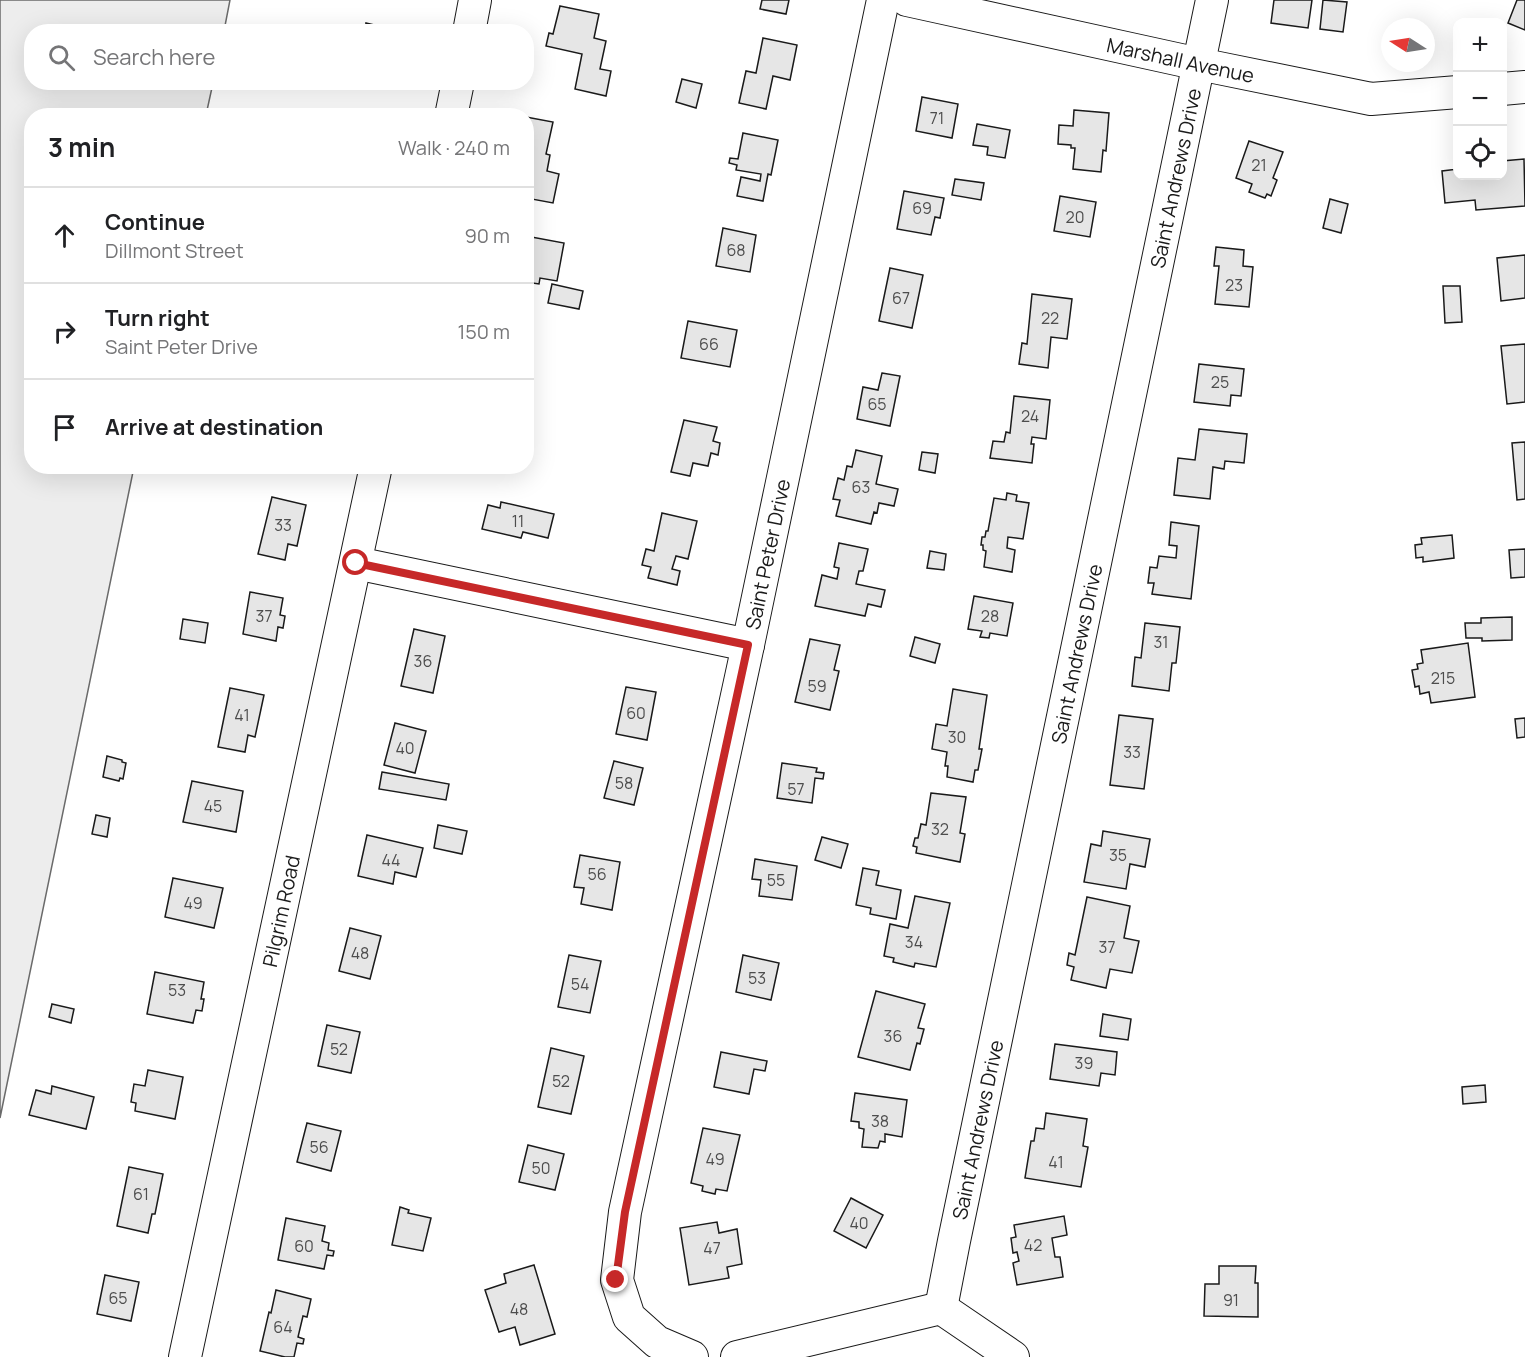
<!DOCTYPE html>
<meta charset="utf-8">
<style>
body{margin:0;font-family:Manrope,sans-serif;background:#f6f6f6;color:#202124}
.controls{position:absolute;right:18px;top:18px;display:grid;overflow:hidden;border-radius:12px;box-shadow:0 6px 24px #0002}
.controls button{width:54px;height:54px;display:grid;place-items:center;padding:0;border:0;border-bottom:2px solid #e0e0e0;background:#fff;color:#202124;font:30px sans-serif}
.compass{position:absolute;left:1381px;top:18px;width:54px;height:54px;border-radius:50%;background:#fff;box-shadow:0 6px 24px #0002;rotate:282deg}
.stop{position:absolute;width:18px;height:18px;margin:-14px;border:4px solid #c62828;border-radius:50%;background:#fff}
.stop.end{background:#c62828;border-color:#fff;box-shadow:0 2px 6px #0008}
.list{margin:0;padding:0;list-style:none}
h2{display:flex;justify-content:space-between;align-items:center;height:78px;margin:0;padding:0 24px;font-size:26px}
h2 small{font-size:20px;font-weight:400;color:#757577}
.list li{display:grid;grid-template-columns:39px 1fr auto;gap:18px;align-items:center;box-sizing:border-box;height:96px;padding:0 24px;border-top:2px solid #e0e0e0}
.list b{display:block;font-size:22px;white-space:nowrap}
.list p{margin:0;font-size:20px;white-space:nowrap;color:#757577}
.list em{font-size:20px;font-style:normal;color:#757577}
.icon{flex:none;width:33px;height:33px;fill:none;stroke:currentColor;stroke-width:2;stroke-linecap:round;stroke-linejoin:round}
.map{position:relative;flex:none;width:1525px;height:1357px;overflow:hidden}
.search{position:absolute;background:#fff;box-shadow:0 6px 24px #0002;left:24px;top:24px;width:510px;height:66px;display:flex;align-items:center;gap:15px;box-sizing:border-box;padding:0 21px;border-radius:24px;color:#757577;font-size:22px}
.panel{position:absolute;background:#fff;box-shadow:0 6px 24px #0002;left:24px;top:108px;width:510px;height:366px;border-radius:24px}
.map>svg:first-child{display:block}
.built{fill:#ededed;stroke:#6a6a6a;stroke-width:1.5}
.building{fill:#e6e6e6;stroke:#1a1a1a;stroke-width:1.5}
.lines{fill:none;stroke-linecap:round;stroke-linejoin:round}
.minor-casing{stroke:#1a1a1a;stroke-width:34}
.minor{stroke:#fff;stroke-width:32}
.route{stroke:#c62828;stroke-width:8}
.labels{text-anchor:middle;dominant-baseline:central;stroke-width:4.5;stroke-linejoin:round;paint-order:stroke}
.number-label{font-size:16px;fill:#4d4d4d}
.street-label{font-size:20px;fill:#1a1a1a;stroke:#fff}
</style>
<div class="map">
<svg width="1525" height="1357" viewBox="0 0 1525 1357">
<rect width="100%" height="100%" fill="#fff"/>
<!-- built -->
<polygon class="built" points="0,0 230,0 224,31 32,32 32,82 213,83 206,115 32,116 32,466 134,467 0,1118"/>
<!-- building -->
<g class="building">
<polygon points="762,0 789,0 786,14 760,9"/>
<polygon points="1274,0 1312,0 1308,28 1271,23"/>
<polygon points="1323,0 1347,2 1343,32 1320,29"/>
<polygon points="1517,0 1525,0 1525,30 1508,23"/>
<polygon points="560,6 599,14 594,38 606,41 600,69 611,71 606,96 575,89 582,54 546,46 549,33 553,34"/>
<polygon points="366,23 387,28 386,32 365,32"/>
<polygon points="763,38 797,45 790,80 773,76 766,109 739,103 746,71 756,73"/>
<polygon points="682,79 702,84 696,108 676,102"/>
<polygon points="922,97 958,104 952,138 916,131"/>
<polygon points="1074,110 1109,113 1106,151 1103,150 1101,172 1073,169 1075,148 1071,148 1071,145 1058,144 1059,125 1073,126"/>
<polygon points="526,117 553,122 546,154 550,155 547,171 559,174 553,203 526,198"/>
<polygon points="977,124 1010,130 1005,158 987,155 988,147 973,145"/>
<polygon points="743,133 778,140 771,175 768,174 763,201 737,196 741,177 760,181 761,174 736,170 737,165 729,163 730,158 738,159"/>
<polygon points="1249,141 1283,152 1273,178 1277,180 1271,196 1267,194 1265,198 1249,192 1252,184 1236,178"/>
<polygon points="1524,159 1525,206 1476,210 1475,200 1445,203 1442,171 1458,169 1458,176 1502,176 1502,161"/>
<polygon points="955,179 984,183 981,200 952,195"/>
<polygon points="904,191 944,198 940,218 935,217 931,235 897,229"/>
<polygon points="1060,196 1096,202 1090,237 1054,231"/>
<polygon points="1330,199 1348,204 1341,233 1323,228"/>
<polygon points="723,228 756,235 750,272 716,266"/>
<polygon points="526,236 564,243 557,281 540,278 539,284 526,282"/>
<polygon points="1216,247 1244,250 1243,266 1253,267 1249,307 1215,304 1219,266 1214,266"/>
<polygon points="1525,255 1525,298 1501,301 1497,258"/>
<polygon points="890,268 923,275 912,328 879,321"/>
<polygon points="552,284 583,291 579,309 548,303"/>
<polygon points="1443,286 1460,286 1462,322 1445,323"/>
<polygon points="1032,294 1072,299 1067,339 1051,337 1048,368 1019,364 1022,343 1027,344"/>
<polygon points="688,321 737,330 730,367 681,358"/>
<polygon points="1525,344 1525,402 1507,404 1501,346"/>
<polygon points="1199,364 1244,369 1241,396 1231,395 1230,406 1194,402"/>
<polygon points="882,373 900,376 890,426 857,419 863,387 878,390"/>
<polygon points="1014,396 1050,400 1046,439 1032,437 1031,444 1034,444 1032,463 990,458 993,441 1004,442 1006,432 1010,433"/>
<polygon points="684,420 717,427 713,441 720,443 718,455 711,453 708,466 693,463 690,476 671,472"/>
<polygon points="1199,429 1247,434 1244,463 1225,461 1224,469 1213,467 1210,499 1174,495 1178,458 1195,460"/>
<polygon points="1525,442 1525,499 1517,500 1512,443"/>
<polygon points="856,450 882,456 876,484 898,489 894,506 879,503 877,513 874,512 871,524 836,516 840,500 833,499 838,478 844,480 847,466 852,467"/>
<polygon points="922,452 938,454 935,473 919,470"/>
<polygon points="287,466 308,466 307,471"/>
<polygon points="455,466 485,466 484,472"/>
<polygon points="1007,493 1017,495 1016,501 1029,503 1023,539 1008,537 1007,548 1015,550 1012,572 984,567 986,551 983,550 983,545 981,545 982,537 985,537 986,531 988,531 994,498 1006,500"/>
<polygon points="272,497 306,505 297,546 288,544 285,560 258,554"/>
<polygon points="501,502 554,514 548,538 523,532 521,538 482,529 488,505 500,508"/>
<polygon points="662,513 697,521 688,559 676,556 672,569 680,571 677,585 648,578 651,567 642,565 646,549 654,551"/>
<polygon points="1171,522 1199,526 1191,599 1152,594 1154,583 1148,583 1150,567 1157,568 1159,556 1176,558 1177,546 1169,545"/>
<polygon points="1452,535 1454,558 1423,562 1423,557 1416,558 1415,545 1422,544 1421,538"/>
<polygon points="839,543 868,549 863,571 859,571 856,584 885,590 881,607 868,604 865,616 815,606 822,575 837,579 839,568 834,567"/>
<polygon points="1525,549 1525,577 1511,578 1509,550"/>
<polygon points="930,551 946,554 944,570 927,568"/>
<polygon points="250,592 283,598 280,615 285,616 283,628 278,627 276,641 243,634"/>
<polygon points="974,596 1013,603 1007,636 990,633 989,638 980,637 982,631 968,629"/>
<polygon points="1512,617 1512,640 1482,641 1482,638 1466,638 1465,623 1481,623 1481,618"/>
<polygon points="183,619 208,623 205,643 180,639"/>
<polygon points="1145,623 1180,627 1176,663 1172,663 1169,691 1132,686 1135,657 1141,658"/>
<polygon points="414,629 445,636 433,693 401,686"/>
<polygon points="915,637 940,644 935,663 910,656"/>
<polygon points="810,639 840,645 834,670 839,671 830,710 795,702"/>
<polygon points="1468,643 1475,697 1431,703 1429,692 1420,694 1419,686 1415,687 1412,670 1418,669 1417,664 1423,663 1421,650"/>
<polygon points="626,687 656,692 647,740 616,734"/>
<polygon points="230,688 264,695 255,737 248,735 245,752 218,747"/>
<polygon points="953,689 987,695 979,749 982,749 978,770 975,770 973,782 947,777 948,766 945,766 947,752 932,749 936,724 947,726"/>
<polygon points="1119,715 1153,719 1144,789 1110,785"/>
<polygon points="1525,718 1525,737 1517,738 1515,719"/>
<polygon points="395,723 426,731 415,773 384,765"/>
<polygon points="107,756 122,760 122,762 126,763 123,779 120,778 119,781 103,777"/>
<polygon points="614,761 643,768 634,805 604,798"/>
<polygon points="782,763 817,768 816,772 824,773 823,779 815,778 812,803 777,798"/>
<polygon points="382,772 449,784 446,800 379,789"/>
<polygon points="192,781 243,791 236,832 183,822"/>
<polygon points="931,793 966,797 960,833 965,834 960,862 916,853 917,847 913,846 915,838 918,838 921,824 926,825"/>
<polygon points="96,815 110,818 107,837 92,834"/>
<polygon points="438,825 467,831 462,854 434,848"/>
<polygon points="1103,831 1150,839 1145,867 1130,864 1126,889 1084,882 1091,844 1101,846"/>
<polygon points="367,835 423,848 416,877 395,872 393,884 358,876"/>
<polygon points="822,837 848,844 841,868 815,860"/>
<polygon points="580,855 620,862 612,910 581,904 584,888 574,887"/>
<polygon points="755,859 797,866 792,900 759,896 761,880 752,879"/>
<polygon points="863,868 879,871 876,885 901,890 896,919 870,914 871,908 856,905"/>
<polygon points="173,878 223,888 214,928 165,917"/>
<polygon points="915,896 950,903 936,967 915,963 914,967 893,962 894,958 884,956 890,924 908,928"/>
<polygon points="1087,897 1130,906 1124,938 1139,941 1132,973 1110,969 1106,988 1071,980 1074,967 1067,965 1069,953 1075,955"/>
<polygon points="350,928 381,936 370,979 339,971"/>
<polygon points="569,955 601,961 590,1013 558,1007"/>
<polygon points="743,955 779,963 771,1000 736,992"/>
<polygon points="155,972 204,982 201,999 204,999 202,1011 196,1010 193,1023 147,1014"/>
<polygon points="876,991 925,1004 918,1028 924,1029 920,1044 917,1043 910,1070 858,1057"/>
<polygon points="52,1004 74,1009 71,1023 49,1017"/>
<polygon points="1103,1014 1131,1019 1128,1040 1100,1036"/>
<polygon points="327,1025 360,1032 351,1073 318,1066"/>
<polygon points="1055,1044 1117,1052 1115,1075 1101,1073 1099,1086 1050,1079"/>
<polygon points="551,1048 584,1056 571,1114 538,1107"/>
<polygon points="721,1052 767,1061 765,1071 754,1069 749,1094 714,1087"/>
<polygon points="148,1070 183,1077 175,1119 135,1111 136,1103 131,1102 134,1084 145,1086"/>
<polygon points="1485,1085 1486,1102 1463,1104 1462,1087"/>
<polygon points="52,1086 94,1097 86,1129 29,1115 36,1090 51,1094"/>
<polygon points="855,1093 907,1100 902,1137 885,1134 885,1142 880,1141 878,1148 862,1147 864,1129 859,1128 859,1122 851,1121"/>
<polygon points="1046,1113 1087,1119 1083,1146 1088,1147 1081,1187 1025,1178 1031,1141 1034,1141 1036,1128 1044,1129"/>
<polygon points="307,1123 341,1131 331,1171 297,1162"/>
<polygon points="703,1128 740,1135 727,1191 716,1189 715,1194 702,1191 703,1186 691,1183"/>
<polygon points="528,1145 564,1154 555,1190 519,1182"/>
<polygon points="129,1167 163,1174 155,1214 152,1214 148,1233 117,1226"/>
<polygon points="851,1198 883,1215 866,1248 834,1231"/>
<polygon points="400,1207 409,1210 408,1213 431,1218 423,1251 392,1245"/>
<polygon points="1064,1216 1067,1235 1052,1238 1055,1257 1060,1257 1063,1277 1017,1285 1013,1263 1019,1261 1017,1252 1013,1253 1011,1238 1016,1237 1014,1225"/>
<polygon points="286,1218 325,1226 322,1241 329,1243 328,1250 334,1251 333,1256 327,1255 324,1269 278,1260"/>
<polygon points="717,1222 719,1233 737,1229 742,1264 727,1267 729,1278 689,1285 680,1228"/>
<polygon points="534,1265 555,1334 520,1345 515,1327 499,1332 485,1290 506,1283 504,1274"/>
<polygon points="1219,1266 1256,1266 1255,1283 1258,1283 1258,1317 1204,1316 1205,1284 1219,1284"/>
<polygon points="105,1275 139,1282 131,1321 97,1314"/>
<polygon points="276,1290 311,1299 307,1317 303,1316 298,1337 304,1339 303,1344 297,1343 294,1357 285,1357 260,1351 269,1312 271,1313"/>
</g>
<g class="lines">
<!-- minor casing -->
<g class="minor-casing">
<g id="minor">
<path id="s1" d="M907,0L1199,64L1371,99L1458,92"/>
<polyline points="469,32 475,0"/>
<polyline points="1502,89 1525,87"/>
<polyline points="451,116 458,82"/>
<polyline points="356,563 748,645"/>
<path id="s2" d="M941,1308L954,1241L1212,0"/>
<path id="s3" d="M185,1357L376,466"/>
<path id="s4" d="M692,1357L657,1342L629,1317L617,1280L625,1212L748,645L883,0"/>
<polyline points="737,1357 941,1308 1013,1357"/>
</g>
</g>
<!-- minor -->
<use href="#minor" class="minor"/>
</g>
<g class="lines">
<!-- route -->
<polyline class="route" points="356,563 748,645 625,1212 616,1280"/>
</g>
<g class="labels">
<!-- number labels -->
<g class="number-label">
<text x="937" y="118">71</text>
<text x="1259" y="165">21</text>
<text x="922" y="208">69</text>
<text x="1075" y="217">20</text>
<text x="736" y="250">68</text>
<text x="1234" y="285">23</text>
<text x="901" y="298">67</text>
<text x="1050" y="318">22</text>
<text x="709" y="344">66</text>
<text x="1220" y="382">25</text>
<text x="877" y="404">65</text>
<text x="1030" y="416">24</text>
<text x="861" y="487">63</text>
<text x="518" y="521">11</text>
<text x="283" y="525">33</text>
<text x="264" y="616">37</text>
<text x="990" y="616">28</text>
<text x="1161" y="642">31</text>
<text x="423" y="661">36</text>
<text x="1443" y="678">215</text>
<text x="817" y="686">59</text>
<text x="636" y="713">60</text>
<text x="242" y="715">41</text>
<text x="957" y="737">30</text>
<text x="405" y="748">40</text>
<text x="1132" y="752">33</text>
<text x="624" y="783">58</text>
<text x="796" y="789">57</text>
<text x="213" y="806">45</text>
<text x="940" y="829">32</text>
<text x="1118" y="855">35</text>
<text x="391" y="860">44</text>
<text x="597" y="874">56</text>
<text x="776" y="880">55</text>
<text x="193" y="903">49</text>
<text x="914" y="942">34</text>
<text x="1107" y="947">37</text>
<text x="360" y="953">48</text>
<text x="757" y="978">53</text>
<text x="580" y="984">54</text>
<text x="177" y="990">53</text>
<text x="893" y="1036">36</text>
<text x="339" y="1049">52</text>
<text x="1084" y="1063">39</text>
<text x="561" y="1081">52</text>
<text x="880" y="1121">38</text>
<text x="319" y="1147">56</text>
<text x="715" y="1159">49</text>
<text x="1056" y="1162">41</text>
<text x="541" y="1168">50</text>
<text x="141" y="1194">61</text>
<text x="859" y="1223">40</text>
<text x="1033" y="1245">42</text>
<text x="304" y="1246">60</text>
<text x="712" y="1248">47</text>
<text x="118" y="1298">65</text>
<text x="1231" y="1300">91</text>
<text x="519" y="1309">48</text>
<text x="283" y="1327">64</text>
</g>
<!-- street labels -->
<g class="street-label">
<text stroke="none"><textPath href="#s1" startOffset="280">Marshall Avenue</textPath></text>
<text stroke="none"><textPath href="#s2" startOffset="1154">Saint Andrews Drive</textPath></text>
<text stroke="none"><textPath href="#s4" startOffset="856">Saint Peter Drive</textPath></text>
<text stroke="none"><textPath href="#s2" startOffset="668">Saint Andrews Drive</textPath></text>
<text stroke="none"><textPath href="#s3" startOffset="456">Pilgrim Road</textPath></text>
<text stroke="none"><textPath href="#s2" startOffset="182">Saint Andrews Drive</textPath></text>
</g>
</g>
</svg>
<div class="controls">
<button>+</button>
<button>−</button>
<button><svg class="icon" aria-label="locate" viewBox="0 0 24 24"><circle cx="12" cy="12" r="6"/><path d="M12 2v4M12 18v4M2 12h4M18 12h4"/></svg></button>
</div>
<svg class="compass" viewBox="-18 -18 36 36"><path d="M0-13l5 13h-10z" fill="#e53935"/><path d="M0 13l5-13h-10z" fill="#757577"/></svg>
<div class="stop" style="left:356px;top:563px"></div>
<div class="stop end" style="left:616px;top:1280px"></div>
<div class="search"><svg class="icon" aria-label="search" viewBox="0 0 24 24"><circle cx="10" cy="10" r="6"/><path d="M15 15l6 6"/></svg>Search here</div>
<section class="panel">
<h2>3 min<small>Walk · 240 m</small></h2>
<ul class="list">
<li><svg class="icon" aria-label="ahead" viewBox="0 0 24 24"><path d="M12 20V5M6 11l6-6 6 6"/></svg><div><b>Continue</b><p>Dillmont Street</p></div><em>90 m</em></li>
<li><svg class="icon" aria-label="right" viewBox="0 0 24 24"><path d="M7 20v-9h11M14 6l5 5-5 5"/></svg><div><b>Turn right</b><p>Saint Peter Drive</p></div><em>150 m</em></li>
<li><svg class="icon" aria-label="arrive" viewBox="0 0 24 24"><path d="M6 21V4h12l-3 4 3 4H6"/></svg><div><b>Arrive at destination</b></div></li>
</ul>
</section>
</div>
